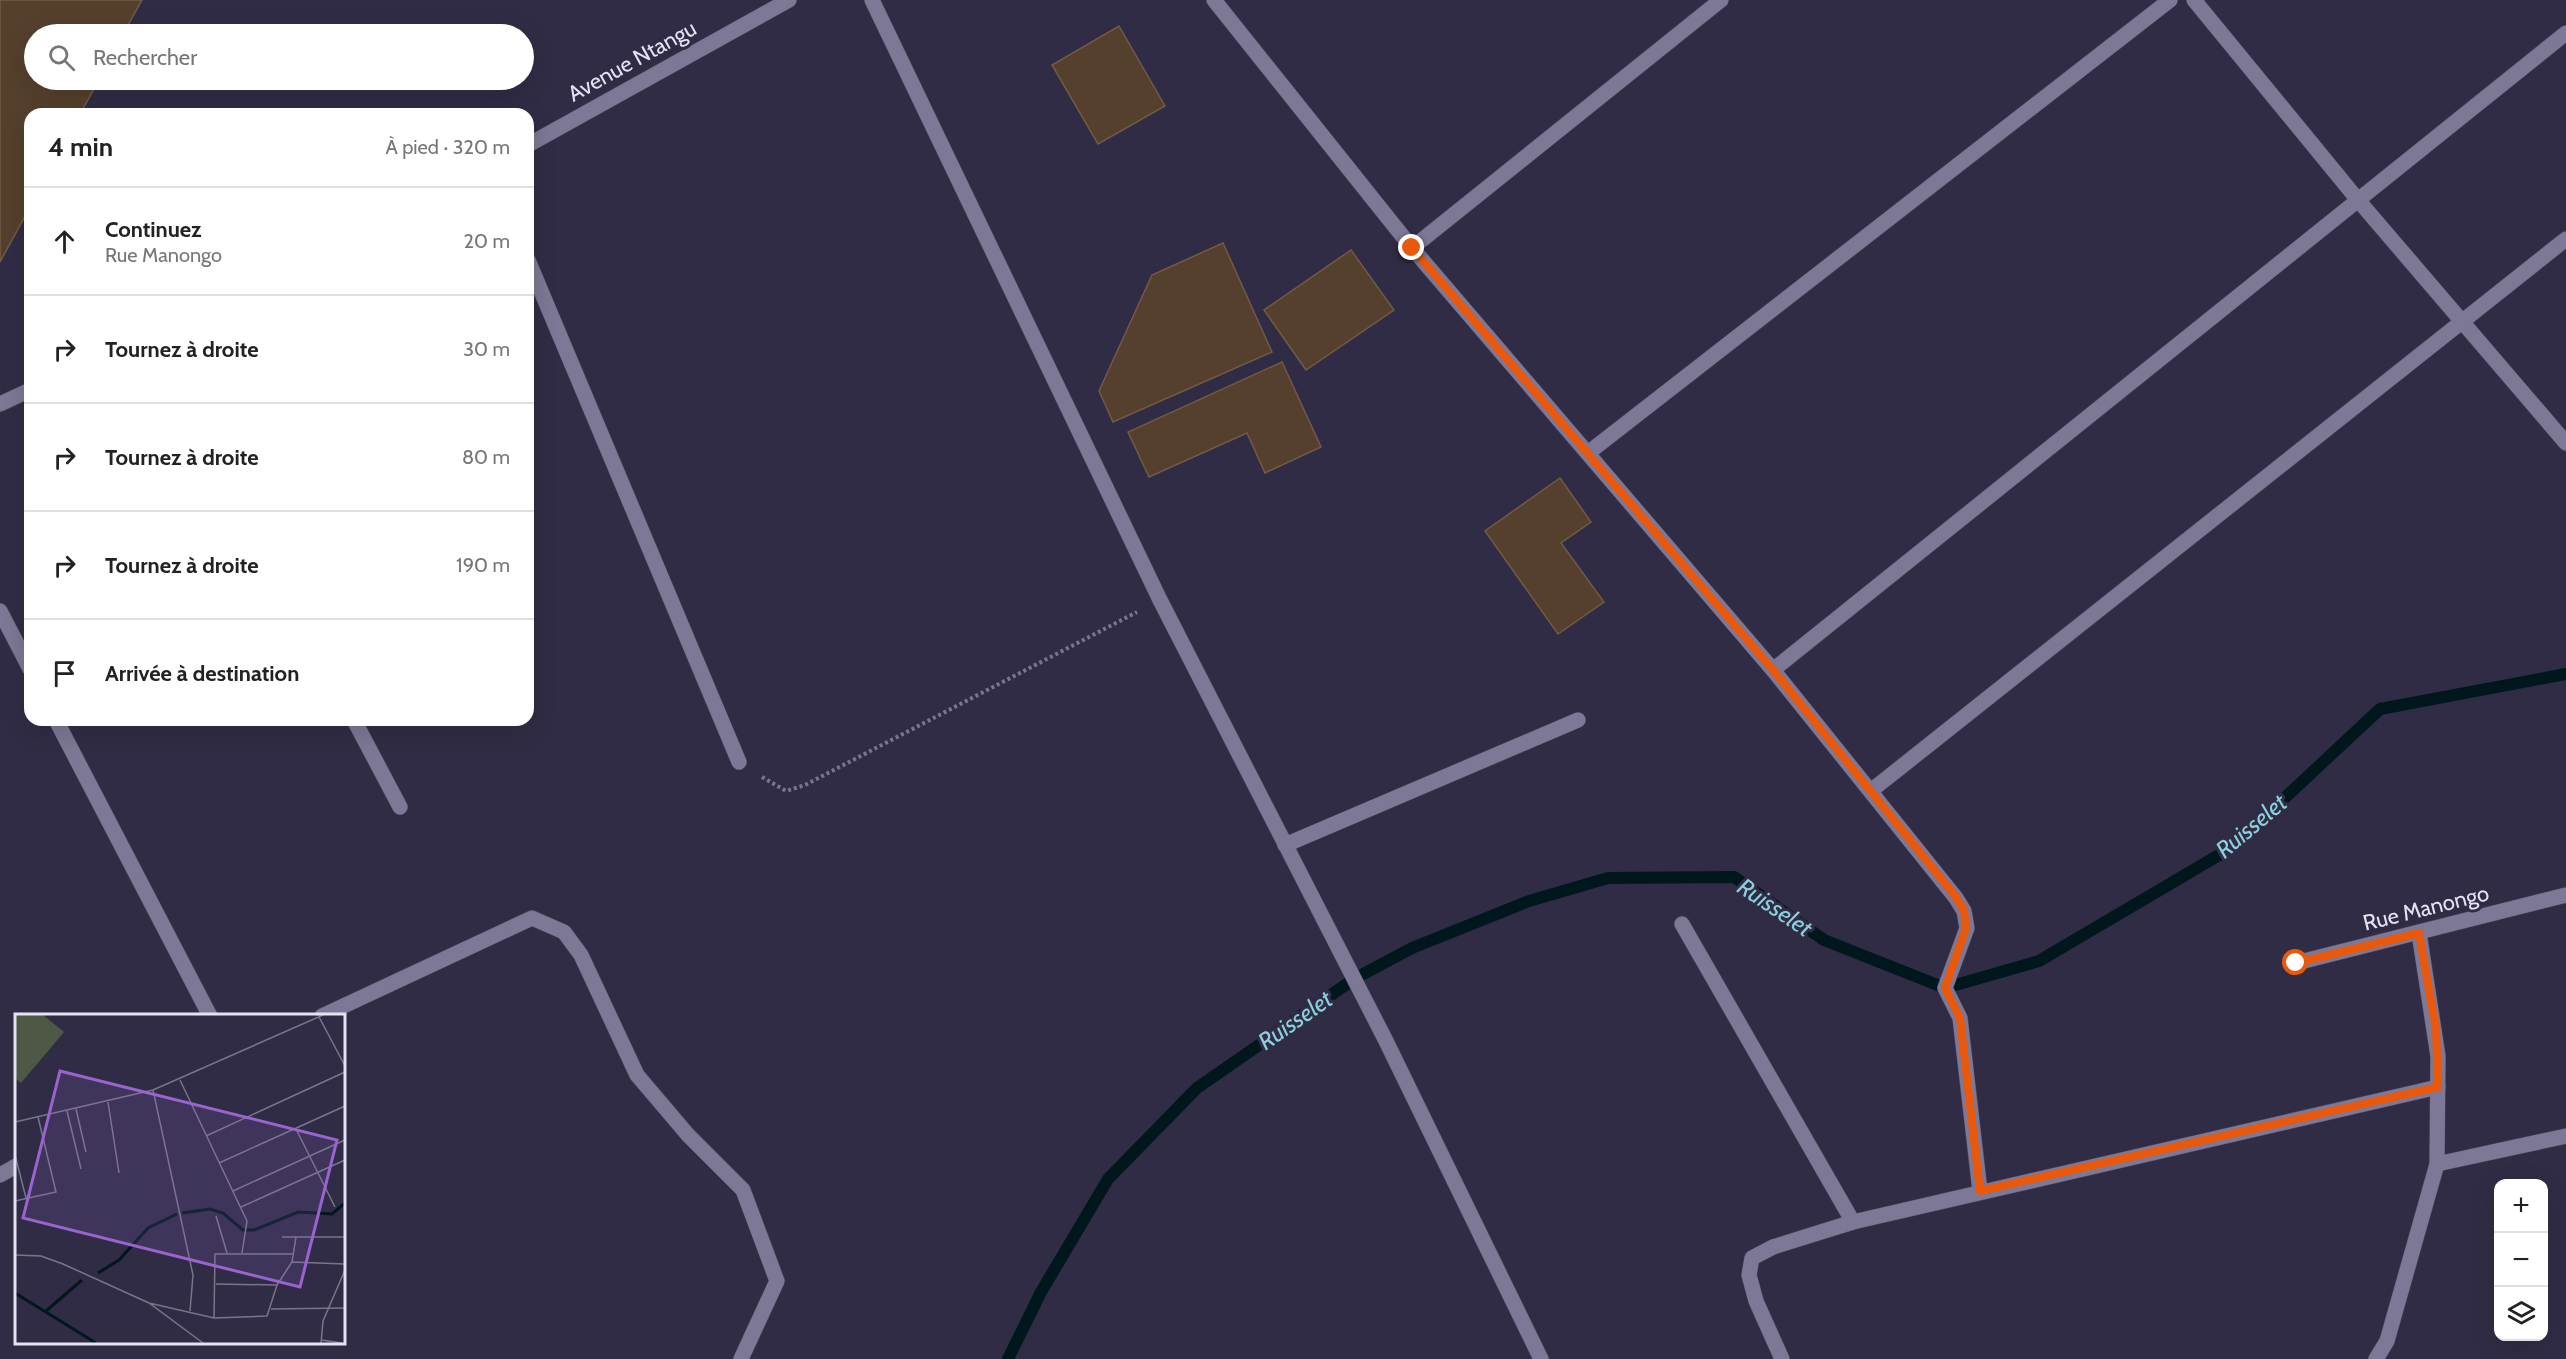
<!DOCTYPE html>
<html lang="fr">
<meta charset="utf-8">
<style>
body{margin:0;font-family:Cabin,sans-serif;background:#f6f6f6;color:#222}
.controls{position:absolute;right:18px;bottom:18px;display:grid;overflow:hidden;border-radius:12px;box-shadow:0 6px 24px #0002}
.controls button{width:54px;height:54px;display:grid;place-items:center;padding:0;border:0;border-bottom:2px solid #e0e0e0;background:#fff;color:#222;font:30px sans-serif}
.stop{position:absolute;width:18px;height:18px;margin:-14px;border:4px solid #ea580c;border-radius:50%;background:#fff}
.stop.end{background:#ea580c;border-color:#fff;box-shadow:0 2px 6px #0008}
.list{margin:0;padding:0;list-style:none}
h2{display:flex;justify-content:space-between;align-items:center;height:78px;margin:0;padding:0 24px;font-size:26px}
h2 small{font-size:20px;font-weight:400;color:#767676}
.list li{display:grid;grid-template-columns:39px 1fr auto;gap:18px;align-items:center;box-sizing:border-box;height:108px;padding:0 24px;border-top:2px solid #e0e0e0}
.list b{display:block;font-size:22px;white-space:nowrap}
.list p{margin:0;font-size:20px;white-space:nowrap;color:#767676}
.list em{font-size:20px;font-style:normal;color:#767676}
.icon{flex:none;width:33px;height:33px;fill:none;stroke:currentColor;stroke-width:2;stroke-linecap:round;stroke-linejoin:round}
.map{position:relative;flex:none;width:2566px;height:1359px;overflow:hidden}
.search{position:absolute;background:#fff;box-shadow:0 6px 24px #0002;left:24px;top:24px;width:510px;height:66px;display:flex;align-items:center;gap:15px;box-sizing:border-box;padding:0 21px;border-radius:33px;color:#767676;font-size:22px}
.panel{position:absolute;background:#fff;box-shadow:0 6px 24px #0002;left:24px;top:108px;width:510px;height:618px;border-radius:18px}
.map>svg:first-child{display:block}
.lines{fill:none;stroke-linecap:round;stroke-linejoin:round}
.stream{stroke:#00181d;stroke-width:12}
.building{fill:#54402c;stroke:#725b46;stroke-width:1.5}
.minor-casing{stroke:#4e4a5f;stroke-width:16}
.path{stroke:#7a768c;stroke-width:4;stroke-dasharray:3 3;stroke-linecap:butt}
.minor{stroke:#7c7895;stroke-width:15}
.route{stroke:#ea580c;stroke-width:8}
.labels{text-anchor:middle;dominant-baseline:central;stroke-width:6;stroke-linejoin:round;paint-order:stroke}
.street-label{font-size:22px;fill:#e5e2f3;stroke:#302c45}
.water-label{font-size:24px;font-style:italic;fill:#8bd0dd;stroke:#302c45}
.inset-river{fill:none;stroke:#00181d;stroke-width:3}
.inset-road{fill:none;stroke:#78758b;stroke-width:1.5}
.view{fill:#9b63cf;fill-opacity:0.15;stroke:#9b63cf;stroke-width:3}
.inset-edge{fill:none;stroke:#e5e2f3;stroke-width:3}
</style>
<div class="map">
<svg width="2566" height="1359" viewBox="0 0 2566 1359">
<rect width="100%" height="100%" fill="#302c45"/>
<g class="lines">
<!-- stream -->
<polyline class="stream" points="1008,1359 1041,1292 1108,1179 1197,1088 1354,979 1412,948 1529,901 1608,878 1734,877 1824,940 1945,988 2039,961 2231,848 2380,709 2566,674"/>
</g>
<!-- building -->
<g class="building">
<polygon points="0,0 142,0 123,34 34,34 34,80 99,80 80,114 30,114 30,207 0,262"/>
<polygon points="1119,26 1165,106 1098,144 1052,65"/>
<polygon points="1223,243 1272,352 1113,422 1099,391 1152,275"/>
<polygon points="1351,250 1394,310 1306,370 1264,310"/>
<polygon points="1282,362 1321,447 1265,473 1247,433 1149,477 1128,432"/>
<polygon points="1560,478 1591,522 1561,543 1604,602 1558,634 1485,531"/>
</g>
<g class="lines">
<!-- minor casing -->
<g class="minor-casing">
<g id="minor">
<polyline points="872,0 1160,600 1386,1041 1541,1359"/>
<polyline points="1214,0 1412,248 1773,670 1956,898 1964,911 1967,928 1945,988 1960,1018 1980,1191"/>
<polyline points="2194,0 2358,200 2566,443"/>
<polyline points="528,145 789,0"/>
<polyline points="1412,248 1721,0"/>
<polyline points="528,260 739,762"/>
<polyline points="0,404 30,390"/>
<polyline points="1588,453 2170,0"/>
<polyline points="0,611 30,669"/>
<polyline points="1773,670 2566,33"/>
<polyline points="56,720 210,1016"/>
<polyline points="354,720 400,807"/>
<polyline points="1872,790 2566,239"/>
<polyline points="1285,845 1578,720"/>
<polyline points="1682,924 1853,1222"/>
<polyline points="2296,963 2566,895"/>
<polyline points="322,1016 532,918 564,932 581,955 637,1075 688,1135 743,1190 777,1281 741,1359"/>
<polyline points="2437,1164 2566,1136"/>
<polyline points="0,1175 16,1166"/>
<polyline points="1782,1359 1756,1301 1749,1275 1752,1258 1773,1247 1853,1222 2438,1087"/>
<polyline points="2376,1359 2387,1341 2437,1164 2438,1056 2419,933"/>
</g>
</g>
<!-- path -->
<polyline class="path" points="762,777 786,791 805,785 1137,612"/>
<!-- minor -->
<use href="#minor" class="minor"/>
</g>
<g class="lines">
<!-- route -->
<polyline class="route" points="1412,248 1773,670 1956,897 1964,910 1966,928 1945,988 1960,1018 1980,1191 2438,1087 2436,1029 2419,933 2296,963"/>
</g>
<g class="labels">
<!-- street labels -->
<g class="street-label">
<text transform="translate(632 61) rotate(-29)">Avenue Ntangu</text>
<text transform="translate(2426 908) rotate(-14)">Rue Manongo</text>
</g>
<!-- water labels -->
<g class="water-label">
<text transform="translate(2251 826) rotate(-40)">Ruisselet</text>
<text transform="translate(1775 907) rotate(34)">Ruisselet</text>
<text transform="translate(1295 1020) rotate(-35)">Ruisselet</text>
</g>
</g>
<!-- overview -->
<g transform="translate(15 1014)">
<rect width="330" height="330" fill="#302c45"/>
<path d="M0,1H28L49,18L6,69L0,64Z" fill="#4e5844"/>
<path class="inset-river" d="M167,199L195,195L208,199L228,216H239L283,198L317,200L330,189M83,259L104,246L133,214L162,200M0,279L81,329M31,297L67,266"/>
<path class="inset-road" d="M303,1L330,52M165,66L232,207L227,239M138,76L178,261L175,297M93,88L104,159M61,95L71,138M52,97L66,155M0,108L138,76L308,1M281,115L320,193M191,122L330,58M0,141L11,184M204,149L330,92M218,177L330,126M0,187L41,178L23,103M226,193L330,146M201,202L212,239M267,223H330M0,241L26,242L48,250L134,289L188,329M277,248L330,250M201,270L262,271M134,289L199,304L252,302L262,271L277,248L281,223M256,295L330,294M199,304L200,240H279M306,326L327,329M306,329L308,307L330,256"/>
<path class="view" d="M45,57L322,126L285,273L8,204Z"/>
<rect width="330" height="330" class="inset-edge"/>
</g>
</svg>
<div class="controls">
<button>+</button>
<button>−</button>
<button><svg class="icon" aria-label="layers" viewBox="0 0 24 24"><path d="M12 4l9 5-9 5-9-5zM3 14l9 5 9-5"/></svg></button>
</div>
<div class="stop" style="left:2296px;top:963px"></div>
<div class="stop end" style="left:1412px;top:248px"></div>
<div class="search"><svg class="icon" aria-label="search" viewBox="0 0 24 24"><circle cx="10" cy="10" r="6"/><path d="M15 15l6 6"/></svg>Rechercher</div>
<section class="panel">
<h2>4 min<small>À pied · 320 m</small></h2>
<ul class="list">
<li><svg class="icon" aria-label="ahead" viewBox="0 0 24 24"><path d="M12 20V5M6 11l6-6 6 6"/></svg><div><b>Continuez</b><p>Rue Manongo</p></div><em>20 m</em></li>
<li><svg class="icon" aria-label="right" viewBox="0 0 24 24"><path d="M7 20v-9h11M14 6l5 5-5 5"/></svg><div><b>Tournez à droite</b></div><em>30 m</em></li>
<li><svg class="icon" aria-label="right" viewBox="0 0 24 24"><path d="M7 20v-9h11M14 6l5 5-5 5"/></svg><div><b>Tournez à droite</b></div><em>80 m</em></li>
<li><svg class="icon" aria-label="right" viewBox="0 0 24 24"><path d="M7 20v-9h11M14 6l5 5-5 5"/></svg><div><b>Tournez à droite</b></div><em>190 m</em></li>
<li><svg class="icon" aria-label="arrive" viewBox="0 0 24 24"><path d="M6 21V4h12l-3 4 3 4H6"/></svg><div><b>Arrivée à destination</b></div></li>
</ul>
</section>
</div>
